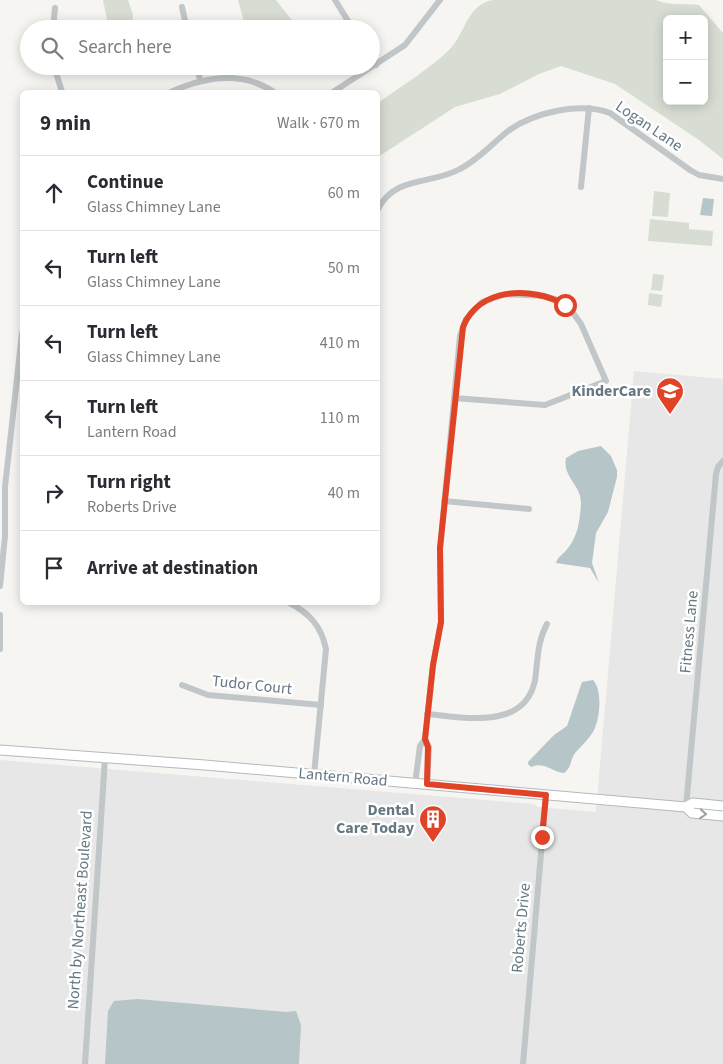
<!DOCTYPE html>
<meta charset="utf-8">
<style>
body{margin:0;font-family:"Source Sans 3",sans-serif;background:#f7f7f7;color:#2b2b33}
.controls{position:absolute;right:15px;top:15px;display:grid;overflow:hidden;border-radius:8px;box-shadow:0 2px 12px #0003}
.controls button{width:45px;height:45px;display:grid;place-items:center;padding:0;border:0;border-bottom:1px solid #e1e1e2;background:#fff;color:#2b2b33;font:25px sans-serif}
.stop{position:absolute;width:15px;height:15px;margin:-11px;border:4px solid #e14327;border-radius:50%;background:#fff}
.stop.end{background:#e14327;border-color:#fff;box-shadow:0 1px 5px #0008}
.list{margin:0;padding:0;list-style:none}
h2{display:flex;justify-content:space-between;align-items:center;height:65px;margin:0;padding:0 20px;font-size:21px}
h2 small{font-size:16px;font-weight:400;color:#7c7c81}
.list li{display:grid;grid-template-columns:32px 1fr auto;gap:15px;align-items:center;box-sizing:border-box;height:75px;padding:0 20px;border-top:1px solid #e1e1e2}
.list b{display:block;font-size:19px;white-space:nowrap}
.list p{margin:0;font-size:16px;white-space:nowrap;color:#7c7c81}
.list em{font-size:16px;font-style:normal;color:#7c7c81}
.icon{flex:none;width:28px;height:28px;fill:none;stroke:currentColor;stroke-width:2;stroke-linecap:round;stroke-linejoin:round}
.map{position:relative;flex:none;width:723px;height:1064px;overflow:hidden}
.search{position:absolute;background:#fff;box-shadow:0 2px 12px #0003;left:20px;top:20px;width:360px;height:55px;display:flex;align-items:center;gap:12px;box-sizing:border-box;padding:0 18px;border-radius:28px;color:#7c7c81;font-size:19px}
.panel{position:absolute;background:#fff;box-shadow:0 2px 12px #0003;left:20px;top:90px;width:360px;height:515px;border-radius:8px}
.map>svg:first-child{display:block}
.built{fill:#e6e7e6}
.green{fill:#d7ddd3;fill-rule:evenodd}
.water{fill:#b6c5c7}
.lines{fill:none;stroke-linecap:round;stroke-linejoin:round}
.secondary-casing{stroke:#b3b9bd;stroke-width:11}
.street{stroke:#c1c6c8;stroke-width:6}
.secondary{stroke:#fff;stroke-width:9}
.oneway{stroke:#93a0a8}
.route{stroke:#e14327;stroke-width:6}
.labels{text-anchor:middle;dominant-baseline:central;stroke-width:5;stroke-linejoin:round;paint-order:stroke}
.street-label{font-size:16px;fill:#657883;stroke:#fff}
.poi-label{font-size:16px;font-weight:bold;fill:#657883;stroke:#fff;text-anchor:end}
</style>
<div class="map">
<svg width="723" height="1064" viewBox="0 0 723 1064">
<rect width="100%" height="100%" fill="#f6f5f2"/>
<!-- built -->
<polygon class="built" points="634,371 723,379 723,1064 0,1064 0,760 533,804 538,807 596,812"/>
<!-- green -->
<g class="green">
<polygon points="103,0 128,0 133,15 132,29 109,29"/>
<polygon points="238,0 276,0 299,29 246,29"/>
<path d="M493,0H656C669,6 684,3 699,5L723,33V159L699,140L615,84L561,66L539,74L500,94L455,107L378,157V103C397,89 442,61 454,44C467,26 469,5 493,0ZM667,19H704V101H667Z"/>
<polygon points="654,191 670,193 668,217 652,216"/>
<polygon points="650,219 689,223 689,229 713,231 712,246 648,241"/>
<polygon points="653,274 664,275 662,291 651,290"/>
<polygon points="649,293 663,295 661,307 648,305"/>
</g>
<!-- water -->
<g class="water">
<polygon points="703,198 714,199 712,216 700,215"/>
<path d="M601,446L611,456L617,470V477L608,512L596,533L592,563L599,583L590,568L556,563C558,556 564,554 568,548C578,536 580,519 581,504C582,485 562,477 566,458L578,451Z"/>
<path d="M593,680C603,690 600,720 593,732C588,740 581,746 575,753C570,760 572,767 564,773C552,772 544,761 531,767L528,764V762L554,735L567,726L582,682Z"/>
<polygon points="138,999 286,1012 296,1011 301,1025 299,1064 105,1064 108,1011 114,1001"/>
</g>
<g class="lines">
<!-- secondary casing -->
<g class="secondary-casing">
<g id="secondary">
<polyline points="0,750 205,765 686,807 693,803 723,806"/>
<polyline points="686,807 692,813 723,816"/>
</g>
</g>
<!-- street -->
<g class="street">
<polyline points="335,0 353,29"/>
<polyline points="182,7 187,29"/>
<polyline points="53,29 55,8"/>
<polyline points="371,57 376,65"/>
<polyline points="54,66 62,92"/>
<polyline points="197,66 200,80"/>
<path d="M171,92C204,77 241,70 274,92"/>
<polyline points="333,92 405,45 440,0"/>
<polyline points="581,187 589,108"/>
<path d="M378,209C395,175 432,185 460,169C478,160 493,143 508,131C534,112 580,102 610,113L690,170L699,175L723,179"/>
<polyline points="444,501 529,509"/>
<polyline points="0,586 5,536 5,487 22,333"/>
<path d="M288,602C309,613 321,625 326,649L314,775"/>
<polyline points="0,615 0,649"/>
<polyline points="182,685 208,695 321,705"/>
<path d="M427,714C463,717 525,731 535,680C538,660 537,642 547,624"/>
<polyline points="425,739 429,747 427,784"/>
<polyline points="415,784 420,746 425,739 433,665 441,622 440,549 460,336 466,319 482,302 505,294 545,296 558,300 571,310 581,324 606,381 545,405 454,398"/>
<polyline points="686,807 716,474 718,467 723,461"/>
<polyline points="85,1064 105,758"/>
<polyline points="523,1064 546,795"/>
</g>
<!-- secondary -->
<use href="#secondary" class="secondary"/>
</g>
<!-- one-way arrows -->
<defs><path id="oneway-chevron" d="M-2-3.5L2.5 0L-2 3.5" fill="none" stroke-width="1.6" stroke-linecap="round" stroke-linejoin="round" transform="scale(1.25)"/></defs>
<use class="oneway" href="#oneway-chevron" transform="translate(703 814) rotate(5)"/>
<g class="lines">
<!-- route -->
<path class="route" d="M542,837L546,795L427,784L428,747L425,739L433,665L441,622L440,548L463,327C479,287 532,286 565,305"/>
</g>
<!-- icons -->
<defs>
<g id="school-pin" transform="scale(1.4375)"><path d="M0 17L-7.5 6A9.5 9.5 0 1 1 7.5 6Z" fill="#e14327" stroke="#fff"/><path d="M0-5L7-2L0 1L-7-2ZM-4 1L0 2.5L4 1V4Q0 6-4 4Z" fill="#fff"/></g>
<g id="building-pin" transform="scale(1.4375)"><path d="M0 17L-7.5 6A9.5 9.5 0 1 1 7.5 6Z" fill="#e14327" stroke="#fff"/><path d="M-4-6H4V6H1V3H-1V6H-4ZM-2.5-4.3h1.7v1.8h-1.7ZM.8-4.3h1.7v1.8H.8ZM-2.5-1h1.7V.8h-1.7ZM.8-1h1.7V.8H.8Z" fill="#fff"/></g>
</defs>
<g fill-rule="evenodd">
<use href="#school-pin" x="670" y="391"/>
<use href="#building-pin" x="433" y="819"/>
</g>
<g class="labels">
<!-- street labels -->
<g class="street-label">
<text transform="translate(649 126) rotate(34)">Logan Lane</text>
<text transform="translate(689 632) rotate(-85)">Fitness Lane</text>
<text transform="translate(252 685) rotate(6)">Tudor Court</text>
<text transform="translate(343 777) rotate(5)">Lantern Road</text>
<text transform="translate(80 910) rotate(-86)">North by Northeast Boulevard</text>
<text transform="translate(521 928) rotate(-85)">Roberts Drive</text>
</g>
<!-- poi labels -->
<g class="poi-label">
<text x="651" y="391">KinderCare</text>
<text x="414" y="810">Dental<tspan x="414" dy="18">Care Today</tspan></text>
</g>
</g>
</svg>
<div class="controls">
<button>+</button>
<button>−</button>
</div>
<div class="stop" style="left:565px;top:305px"></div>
<div class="stop end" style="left:542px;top:837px"></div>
<div class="search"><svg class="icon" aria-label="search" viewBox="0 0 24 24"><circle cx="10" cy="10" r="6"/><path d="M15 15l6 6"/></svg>Search here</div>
<section class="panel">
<h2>9 min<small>Walk · 670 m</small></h2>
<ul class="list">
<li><svg class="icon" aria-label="ahead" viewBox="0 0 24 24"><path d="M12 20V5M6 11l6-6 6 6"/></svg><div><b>Continue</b><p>Glass Chimney Lane</p></div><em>60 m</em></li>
<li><svg class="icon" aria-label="left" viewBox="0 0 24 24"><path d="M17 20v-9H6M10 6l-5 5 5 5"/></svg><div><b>Turn left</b><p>Glass Chimney Lane</p></div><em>50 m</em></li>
<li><svg class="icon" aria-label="left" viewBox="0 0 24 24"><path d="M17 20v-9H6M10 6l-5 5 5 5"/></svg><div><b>Turn left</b><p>Glass Chimney Lane</p></div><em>410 m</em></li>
<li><svg class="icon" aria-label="left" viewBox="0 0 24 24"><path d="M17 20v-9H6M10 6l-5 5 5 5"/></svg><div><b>Turn left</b><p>Lantern Road</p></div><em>110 m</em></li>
<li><svg class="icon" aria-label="right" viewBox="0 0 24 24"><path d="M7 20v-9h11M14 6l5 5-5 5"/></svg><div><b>Turn right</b><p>Roberts Drive</p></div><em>40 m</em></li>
<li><svg class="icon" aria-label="arrive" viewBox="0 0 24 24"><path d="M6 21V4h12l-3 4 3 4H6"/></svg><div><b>Arrive at destination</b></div></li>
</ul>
</section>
</div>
